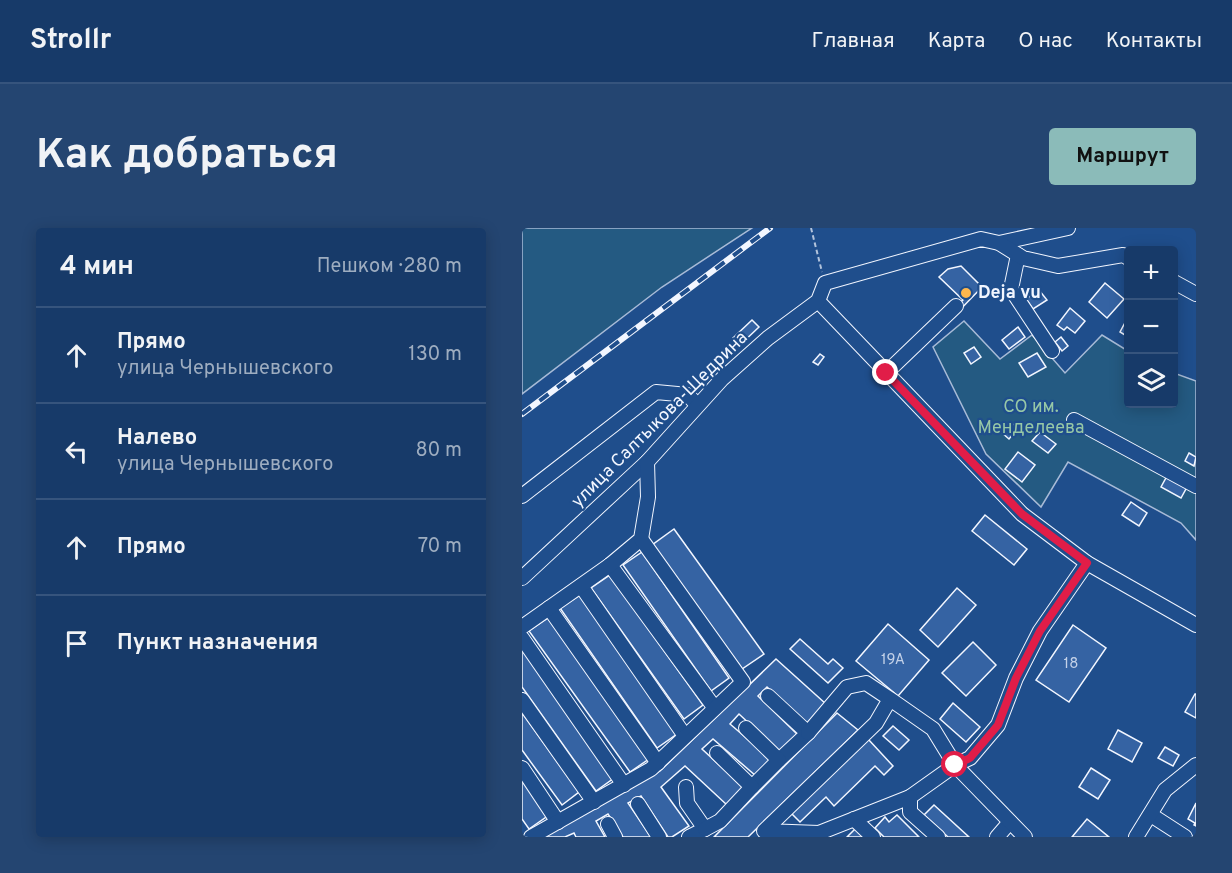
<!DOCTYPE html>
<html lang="ru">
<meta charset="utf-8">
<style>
body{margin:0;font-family:Overpass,sans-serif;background:#244571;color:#f1f3f6}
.controls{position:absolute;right:18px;top:18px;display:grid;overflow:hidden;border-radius:6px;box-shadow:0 3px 15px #0003}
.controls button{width:54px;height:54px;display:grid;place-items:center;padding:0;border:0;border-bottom:2px solid #36547d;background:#173a69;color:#f1f3f6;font:30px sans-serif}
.stop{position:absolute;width:18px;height:18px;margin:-14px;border:4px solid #e11d48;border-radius:50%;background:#fff}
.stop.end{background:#e11d48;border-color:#fff;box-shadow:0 2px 6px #0008}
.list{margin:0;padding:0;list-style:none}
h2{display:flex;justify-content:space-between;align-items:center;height:78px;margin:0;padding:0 24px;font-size:26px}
h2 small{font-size:20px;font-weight:400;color:#9eadc0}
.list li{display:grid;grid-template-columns:39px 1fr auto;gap:18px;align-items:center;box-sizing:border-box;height:96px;padding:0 24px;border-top:2px solid #36547d}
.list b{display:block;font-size:22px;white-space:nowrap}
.list p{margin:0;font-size:20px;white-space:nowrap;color:#9eadc0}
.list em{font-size:20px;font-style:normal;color:#9eadc0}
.icon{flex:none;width:33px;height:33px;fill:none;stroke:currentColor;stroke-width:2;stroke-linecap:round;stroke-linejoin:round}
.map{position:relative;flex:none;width:674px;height:609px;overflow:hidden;border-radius:6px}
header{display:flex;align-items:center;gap:36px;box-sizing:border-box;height:84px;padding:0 30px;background:#173a69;border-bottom:2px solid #36547d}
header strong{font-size:28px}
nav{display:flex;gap:33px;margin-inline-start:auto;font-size:21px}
.intro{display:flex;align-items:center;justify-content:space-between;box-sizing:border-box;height:144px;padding:0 36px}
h1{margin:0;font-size:42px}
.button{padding:15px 27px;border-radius:6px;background:#8bbbb9;color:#111;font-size:21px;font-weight:700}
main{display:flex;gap:36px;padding:0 36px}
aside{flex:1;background:#173a69;border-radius:6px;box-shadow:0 3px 15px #0003}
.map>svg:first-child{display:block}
.green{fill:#245a82;stroke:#a8bbd7;stroke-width:1.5}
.building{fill:#3563a3;stroke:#f2f6ff;stroke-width:1.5}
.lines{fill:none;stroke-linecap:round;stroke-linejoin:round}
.minor-casing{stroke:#f2f6ff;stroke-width:16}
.path{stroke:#b3c4dc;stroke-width:2;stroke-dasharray:4.5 3;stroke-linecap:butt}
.minor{stroke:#1f4e8c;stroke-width:14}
.rail-casing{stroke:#f2f6ff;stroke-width:6}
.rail{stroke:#1f4e8c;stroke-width:4;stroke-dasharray:11;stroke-linecap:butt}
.route{stroke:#e11d48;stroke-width:8}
.poi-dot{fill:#ffb74d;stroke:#1f4e8c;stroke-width:2}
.labels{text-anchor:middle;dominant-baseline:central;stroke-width:4.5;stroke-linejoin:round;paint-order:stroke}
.number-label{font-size:15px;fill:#c3d1e8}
.poi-label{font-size:18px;font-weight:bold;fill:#f2f6ff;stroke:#1f4e8c;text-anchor:start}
.park-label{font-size:18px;fill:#97c8a6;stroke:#1f4e8c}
.street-label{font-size:18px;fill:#f2f6ff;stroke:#1f4e8c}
</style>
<header>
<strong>Strollr</strong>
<nav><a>Главная</a><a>Карта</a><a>О нас</a><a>Контакты</a></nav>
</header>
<div class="intro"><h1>Как добраться</h1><a class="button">Маршрут</a></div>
<main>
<aside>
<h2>4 мин<small>Пешком · 280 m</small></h2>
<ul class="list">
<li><svg class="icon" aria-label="ahead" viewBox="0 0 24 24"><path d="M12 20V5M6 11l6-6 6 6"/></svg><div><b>Прямо</b><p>улица Чернышевского</p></div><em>130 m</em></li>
<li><svg class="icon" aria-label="left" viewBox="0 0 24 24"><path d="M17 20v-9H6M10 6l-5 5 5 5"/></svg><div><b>Налево</b><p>улица Чернышевского</p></div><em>80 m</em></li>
<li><svg class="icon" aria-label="ahead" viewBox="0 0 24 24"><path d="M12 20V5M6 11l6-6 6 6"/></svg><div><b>Прямо</b></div><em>70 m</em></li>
<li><svg class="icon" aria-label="arrive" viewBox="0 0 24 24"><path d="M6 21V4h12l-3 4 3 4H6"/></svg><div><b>Пункт назначения</b></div></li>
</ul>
</aside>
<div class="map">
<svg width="674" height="609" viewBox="0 0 674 609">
<rect width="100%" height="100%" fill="#1f4e8c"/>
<!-- green -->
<g class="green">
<polygon points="0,0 230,0 140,59 0,166"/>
<polygon points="442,93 478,131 510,107 543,145 580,107 606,123 606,176 652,176 652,145 674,153 674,312 659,295 546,234 519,279 464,226 411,119"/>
</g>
<!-- building -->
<g class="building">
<polygon points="439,38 460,59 434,86 430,82 441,72 417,49 426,41"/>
<polygon points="583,55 602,71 585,90 567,74"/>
<polygon points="517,62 525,72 511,81 504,71"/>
<polygon points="548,80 563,93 553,105 545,99 542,102 535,97"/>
<polygon points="606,89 606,109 598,104"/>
<polygon points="230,92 237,99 218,117 211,110"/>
<polygon points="496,99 503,109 487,121 480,112"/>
<polygon points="539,109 546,118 540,123 533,114"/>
<polygon points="452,119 459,129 449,136 442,125"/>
<polygon points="515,125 524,139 506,149 497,135"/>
<polygon points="298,126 302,129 296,137 291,134"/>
<polygon points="488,194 496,200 487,211 479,204"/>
<polygon points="518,204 534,216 526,225 510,213"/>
<polygon points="496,224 513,237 500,254 483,241"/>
<polygon points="667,225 674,229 672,238 663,233"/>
<polygon points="645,248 665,259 659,270 639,259"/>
<polygon points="609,274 625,285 617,298 600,287"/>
<polygon points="463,287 505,321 492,337 450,303"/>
<polygon points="152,301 242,426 220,441 130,317"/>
<polygon points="120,324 207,450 189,463 101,337"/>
<polygon points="88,347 181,477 162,491 69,360"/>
<polygon points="435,360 454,377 416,419 398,402"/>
<polygon points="58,367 155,506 135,520 38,380"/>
<polygon points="26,390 127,531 108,544 7,403"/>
<polygon points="366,396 407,432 376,468 334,433"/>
<polygon points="551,397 584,420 547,474 514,452"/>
<polygon points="278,411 306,436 311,431 321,440 306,455 268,421"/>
<polygon points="451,414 474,437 444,468 420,445"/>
<polygon points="0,420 92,550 74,563 0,459"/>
<polygon points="254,431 304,476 286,496 245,459 236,468 276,507 258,524 217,486 208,496 249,531 234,548 191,511 180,521 221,559 205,577 163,538 139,559 167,598 150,609 146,609 119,568 106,575 129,609 101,609 86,586 74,593 83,609 54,609 52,605 43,609 17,609 138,543"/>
<polygon points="673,466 674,466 674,490 663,484"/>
<polygon points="431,475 458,499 444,514 418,491"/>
<polygon points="0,485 57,564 40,577 0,522"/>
<polygon points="315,485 336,502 226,609 192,609"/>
<polygon points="371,498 387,512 377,522 361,508"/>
<polygon points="596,502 620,515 610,534 586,521"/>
<polygon points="346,511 371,538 362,547 353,538 312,578 304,569 278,594 269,585"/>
<polygon points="643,519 657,527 651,538 636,530"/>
<polygon points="569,540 588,552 576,571 557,559"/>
<polygon points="0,548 27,587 7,601 0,591"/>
<polygon points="674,575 674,598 672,597 673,595 666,591"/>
<polygon points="412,577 447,609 426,609 402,587"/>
<polygon points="375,587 397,609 362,609 353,600 363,589 367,594"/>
<polygon points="565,591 587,609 550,609"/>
<polygon points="333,601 341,609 325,609"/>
</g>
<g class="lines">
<!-- minor casing -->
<g class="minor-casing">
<g id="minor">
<polyline points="477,15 546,0"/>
<polyline points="496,27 489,61 530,123"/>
<polyline points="652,54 674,66"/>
<polyline points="296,73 500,286 565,335 674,397"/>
<polyline points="364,145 434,78"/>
<polyline points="552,192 674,258"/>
<polyline points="0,268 134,164 166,167 175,177"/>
<polyline points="88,337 192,479"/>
<polyline points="0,350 125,234 200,151 246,110 296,73 303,55 459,11 477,15 501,30 536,38 601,27 606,30"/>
<polyline points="59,358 163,508"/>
<polyline points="27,380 136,535"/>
<polyline points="0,399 88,337 119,311 126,269 125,234"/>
<polyline points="0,410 102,557"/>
<polyline points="246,468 286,505 257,532"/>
<polyline points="0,472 72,574"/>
<polyline points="224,500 257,532 230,559"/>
<polyline points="286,505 325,459 344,455 368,471 354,495 242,603 297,605 388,569 433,537 411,501 368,471"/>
<polyline points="0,540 36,594"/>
<polyline points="164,559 165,575 183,601 167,609"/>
<polyline points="388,569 388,584 416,609"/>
<polyline points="116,576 137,609"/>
<polyline points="629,587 663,609"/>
<polyline points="332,591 351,609"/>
<polyline points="86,596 93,609"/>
<polyline points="183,601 198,593 230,559 195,525"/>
<polyline points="9,609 129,541 221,454 119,311"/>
<polyline points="475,609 488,594"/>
<polyline points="503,609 433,537 448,530 476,497 494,450 518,403 565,335"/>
<polyline points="614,609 643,562 674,537"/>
</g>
</g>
<!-- path -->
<polyline class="path" points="289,0 300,44"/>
<!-- minor -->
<use href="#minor" class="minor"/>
<!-- rail casing -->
<g class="rail-casing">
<polyline id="rail" points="0,186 248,0"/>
</g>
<!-- rail -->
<use href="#rail" class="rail"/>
</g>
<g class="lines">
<!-- route -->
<polyline class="route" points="364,145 500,286 565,335 518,403 494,450 476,497 448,530 433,537"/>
</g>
<!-- markers -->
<circle class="poi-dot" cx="444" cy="65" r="6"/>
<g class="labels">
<!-- number labels -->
<g class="number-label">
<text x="371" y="432">19А</text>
<text x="549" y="436">18</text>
</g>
<!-- poi labels -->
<g class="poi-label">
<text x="456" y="65">Deja vu</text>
</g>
<!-- park labels -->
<g class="park-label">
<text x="509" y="179">СО им.<tspan x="509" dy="21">Менделеева</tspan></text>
</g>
<!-- street labels -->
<g class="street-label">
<text transform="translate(138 192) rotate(-45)">улица Салтыкова-Щедрина</text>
</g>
</g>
</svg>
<div class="controls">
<button>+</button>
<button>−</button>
<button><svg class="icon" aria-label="layers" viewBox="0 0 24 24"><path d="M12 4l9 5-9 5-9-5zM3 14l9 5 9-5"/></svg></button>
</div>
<div class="stop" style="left:433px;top:537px"></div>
<div class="stop end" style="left:364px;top:145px"></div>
</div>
</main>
